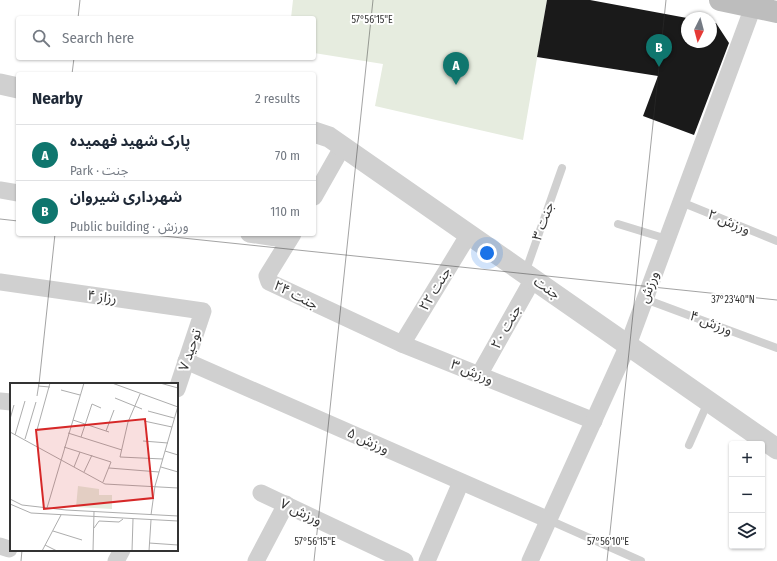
<!DOCTYPE html>
<meta charset="utf-8">
<style>
body{margin:0;font-family:"Fira Sans Condensed","Noto Sans Arabic",sans-serif;background:#f6f6f7;color:#1f2937}
.controls{position:absolute;right:12px;bottom:12px;display:grid;overflow:hidden;border-radius:4px;box-shadow:0 1px 3px #0004}
.controls button{width:36px;height:36px;display:grid;place-items:center;padding:0;border:0;border-bottom:1px solid #e0e1e3;background:#fff;color:#1f2937;font:20px sans-serif}
.compass{position:absolute;left:681px;top:12px;width:36px;height:36px;border-radius:50%;background:#fff;box-shadow:0 1px 3px #0004;rotate:186deg}
.you{position:absolute;left:487px;top:253px;width:14px;height:14px;margin:-10px;border:3px solid #fff;border-radius:50%;background:#1a73e8;box-shadow:0 0 0 6px #1a73e833}
.badge{display:grid;place-items:center;width:26px;height:26px;border-radius:50%;background:#0f766e;color:#fff;font-size:13px;font-weight:700}
.pin{position:absolute;translate:-50% -33px;filter:drop-shadow(0 1px 2px #0008)}
.pin::after{content:'';position:absolute;top:21px;width:14px;height:12px;background:inherit;clip-path:polygon(0 0,100% 0,50% 100%)}
.list{margin:0;padding:0;list-style:none}
h2{display:flex;justify-content:space-between;align-items:center;height:52px;margin:0;padding:0 16px;font-size:17px}
h2 small{font-size:13px;font-weight:400;color:#747a83}
.list li{display:grid;grid-template-columns:26px 1fr auto;gap:12px;align-items:center;box-sizing:border-box;height:56px;padding:0 16px;border-top:1px solid #e0e1e3}
.list b{display:block;font-size:15px;white-space:nowrap}
.list p{margin:0;font-size:13px;white-space:nowrap;color:#747a83}
.list em{font-size:13px;font-style:normal;color:#747a83}
.icon{flex:none;width:22px;height:22px;fill:none;stroke:currentColor;stroke-width:2;stroke-linecap:round;stroke-linejoin:round}
.map{position:relative;flex:none;width:777px;height:561px;overflow:hidden}
.search{position:absolute;background:#fff;box-shadow:0 1px 3px #0004;left:16px;top:16px;width:300px;height:44px;display:flex;align-items:center;gap:10px;box-sizing:border-box;padding:0 14px;border-radius:4px;color:#747a83;font-size:15px}
.panel{position:absolute;background:#fff;box-shadow:0 1px 3px #0004;left:16px;top:72px;width:300px;height:164px;border-radius:4px}
.map>svg:first-child{display:block}
.green{fill:#e6ecdf}
.building{fill:#1a1a1a}
.lines{fill:none;stroke-linecap:round;stroke-linejoin:round}
.service{stroke:#d0d0d0;stroke-width:8}
.minor{stroke:#d0d0d0;stroke-width:17}
.tertiary{stroke:#d0d0d0;stroke-width:21}
.secondary{stroke:#bdbdbd;stroke-width:22}
.ticks{fill:none;stroke:#333;stroke-width:1;stroke-opacity:0.45}
.labels{text-anchor:middle;dominant-baseline:central;stroke-width:4;stroke-linejoin:round;paint-order:stroke}
.street-label{font-size:14px;fill:#333;stroke:#fff}
.inset-road{fill:none;stroke:#adadad;stroke-width:1}
.view{fill:#d62828;fill-opacity:0.15;stroke:#d62828;stroke-width:2}
.inset-edge{fill:none;stroke:#333;stroke-width:2}
.ticks-label{font-size:10px;text-anchor:middle;fill:#333;stroke:#fff;stroke-width:4;stroke-linejoin:round;paint-order:stroke}
</style>
<div class="map">
<svg width="777" height="561" viewBox="0 0 777 561">
<rect width="100%" height="100%" fill="#fff"/>
<!-- green -->
<polygon class="green" points="293,0 547,0 523,140 375,106 383,64 314,53 314,18 291,18"/>
<!-- building -->
<polygon class="building" points="547,0 590,0 687,18 687,42 711,42 711,23 716,23 729,43 694,135 643,116 658,76 537,57"/>
<g class="lines">
<!-- service -->
<g class="service">
<polyline points="681,202 777,241"/>
<polyline points="618,224 667,239"/>
<polyline points="525,273 562,168"/>
<polyline points="645,299 777,348"/>
<polyline points="689,445 708,402"/>
<polyline points="549,520 641,561"/>
</g>
<!-- minor -->
<g class="minor">
<polyline points="0,190 18,193"/>
<polyline points="314,197 343,146"/>
<polyline points="249,234 289,240"/>
<polyline points="293,234 267,276 269,282 402,344 594,421"/>
<polyline points="0,282 203,311 177,389"/>
<polyline points="402,344 469,234"/>
<polyline points="186,361 549,520"/>
<polyline points="479,375 533,279"/>
<polyline points="0,401 11,402"/>
<polyline points="261,493 405,561"/>
<polyline points="0,546 9,549"/>
<polyline points="116,561 122,550"/>
<polyline points="256,561 286,504"/>
<polyline points="427,561 461,482"/>
<polyline points="530,561 628,345 753,7"/>
</g>
<!-- tertiary -->
<g class="tertiary">
<polyline points="0,84 18,88"/>
<polyline points="314,132 329,137 777,449"/>
</g>
<!-- secondary -->
<polyline class="secondary" points="720,0 777,12"/>
</g>
<!-- ticks -->
<path class="ticks" d="M78,18L80,0M72,74L74,58M0,219L18,221M144,234L777,300M39,384L55,234M21,561L22,550M314,561L373,0M607,561L666,0"/>
<g class="labels">
<!-- street labels -->
<g class="street-label">
<text transform="translate(543 221) rotate(-70)">جنت ۳</text>
<text transform="translate(729 222) rotate(22)">ورزش ۲</text>
<text transform="translate(649 287) rotate(-70)">ورزش</text>
<text transform="translate(547 288) rotate(35)">جنت</text>
<text transform="translate(435 289) rotate(-59)">جنت ۲۲</text>
<text transform="translate(296 295) rotate(27)">جنت ۲۴</text>
<text transform="translate(102 297) rotate(8)">رزاز ۴</text>
<text transform="translate(711 323) rotate(21)">ورزش ۴</text>
<text transform="translate(506 327) rotate(-61)">جنت ۲۰</text>
<text transform="translate(190 350) rotate(-71)">توحید ۷</text>
<text transform="translate(472 372) rotate(22)">ورزش ۳</text>
<text transform="translate(368 441) rotate(24)">ورزش ۵</text>
<text transform="translate(301 512) rotate(25)">ورزش ۷</text>
</g>
</g>
<!-- overview -->
<g transform="translate(10 383)">
<rect width="168" height="168" fill="#fff"/>
<path d="M68,103L89,106V112H102V126L66,124Z" fill="#e6ecdf"/>
<path class="inset-road" d="M102,0L168,24M150,0L168,5M28,3L40,4M51,7L70,12M130,11L118,39L110,74L153,76M27,13L29,0M105,15L132,26M138,28L164,35M0,36L4,22M63,37L99,49M134,38L162,44M27,47L40,0M96,48L104,27M0,49L95,101L168,105M58,50L112,67M5,52L15,18M71,54L82,21L91,25M15,56L26,19M133,58L158,60M54,64L101,79L93,99M155,68L168,72M64,84L70,69M151,84L168,89M99,85L149,89M74,89L82,72M0,116L12,122L56,127L168,133M0,121L21,130L168,138M37,125L74,0M141,132L145,103L168,23M84,145L89,138L109,139L113,136M43,148L72,157M139,160L168,162M35,162L47,168M32,168L51,132M83,168L84,129M122,168L123,136M139,168L141,137"/>
<path class="view" d="M135,36L143,115L34,126L26,47Z"/>
<rect width="168" height="168" class="inset-edge"/>
</g>
<g class="ticks-label">
<text x="372" y="23">57°56'15"E</text>
<text x="733" y="303">37°23'40"N</text>
<text x="315" y="545">57°56'15"E</text>
<text x="608" y="545">57°56'10"E</text>
</g>
</svg>
<div class="controls">
<button>+</button>
<button>−</button>
<button><svg class="icon" aria-label="layers" viewBox="0 0 24 24"><path d="M12 4l9 5-9 5-9-5zM3 14l9 5 9-5"/></svg></button>
</div>
<svg class="compass" viewBox="-18 -18 36 36"><path d="M0-13l5 13h-10z" fill="#e53935"/><path d="M0 13l5-13h-10z" fill="#747a83"/></svg>
<div class="you"></div>
<div class="pin badge" style="left:456px;top:85px">A</div>
<div class="pin badge" style="left:659px;top:67px">B</div>
<div class="search"><svg class="icon" aria-label="search" viewBox="0 0 24 24"><circle cx="10" cy="10" r="6"/><path d="M15 15l6 6"/></svg>Search here</div>
<section class="panel">
<h2>Nearby<small>2 results</small></h2>
<ul class="list">
<li><span class="badge">A</span><div><b>پارک شهید فهمیده</b><p>Park · جنت</p></div><em>70 m</em></li>
<li><span class="badge">B</span><div><b>شهرداری شیروان</b><p>Public building · ورزش</p></div><em>110 m</em></li>
</ul>
</section>
</div>
